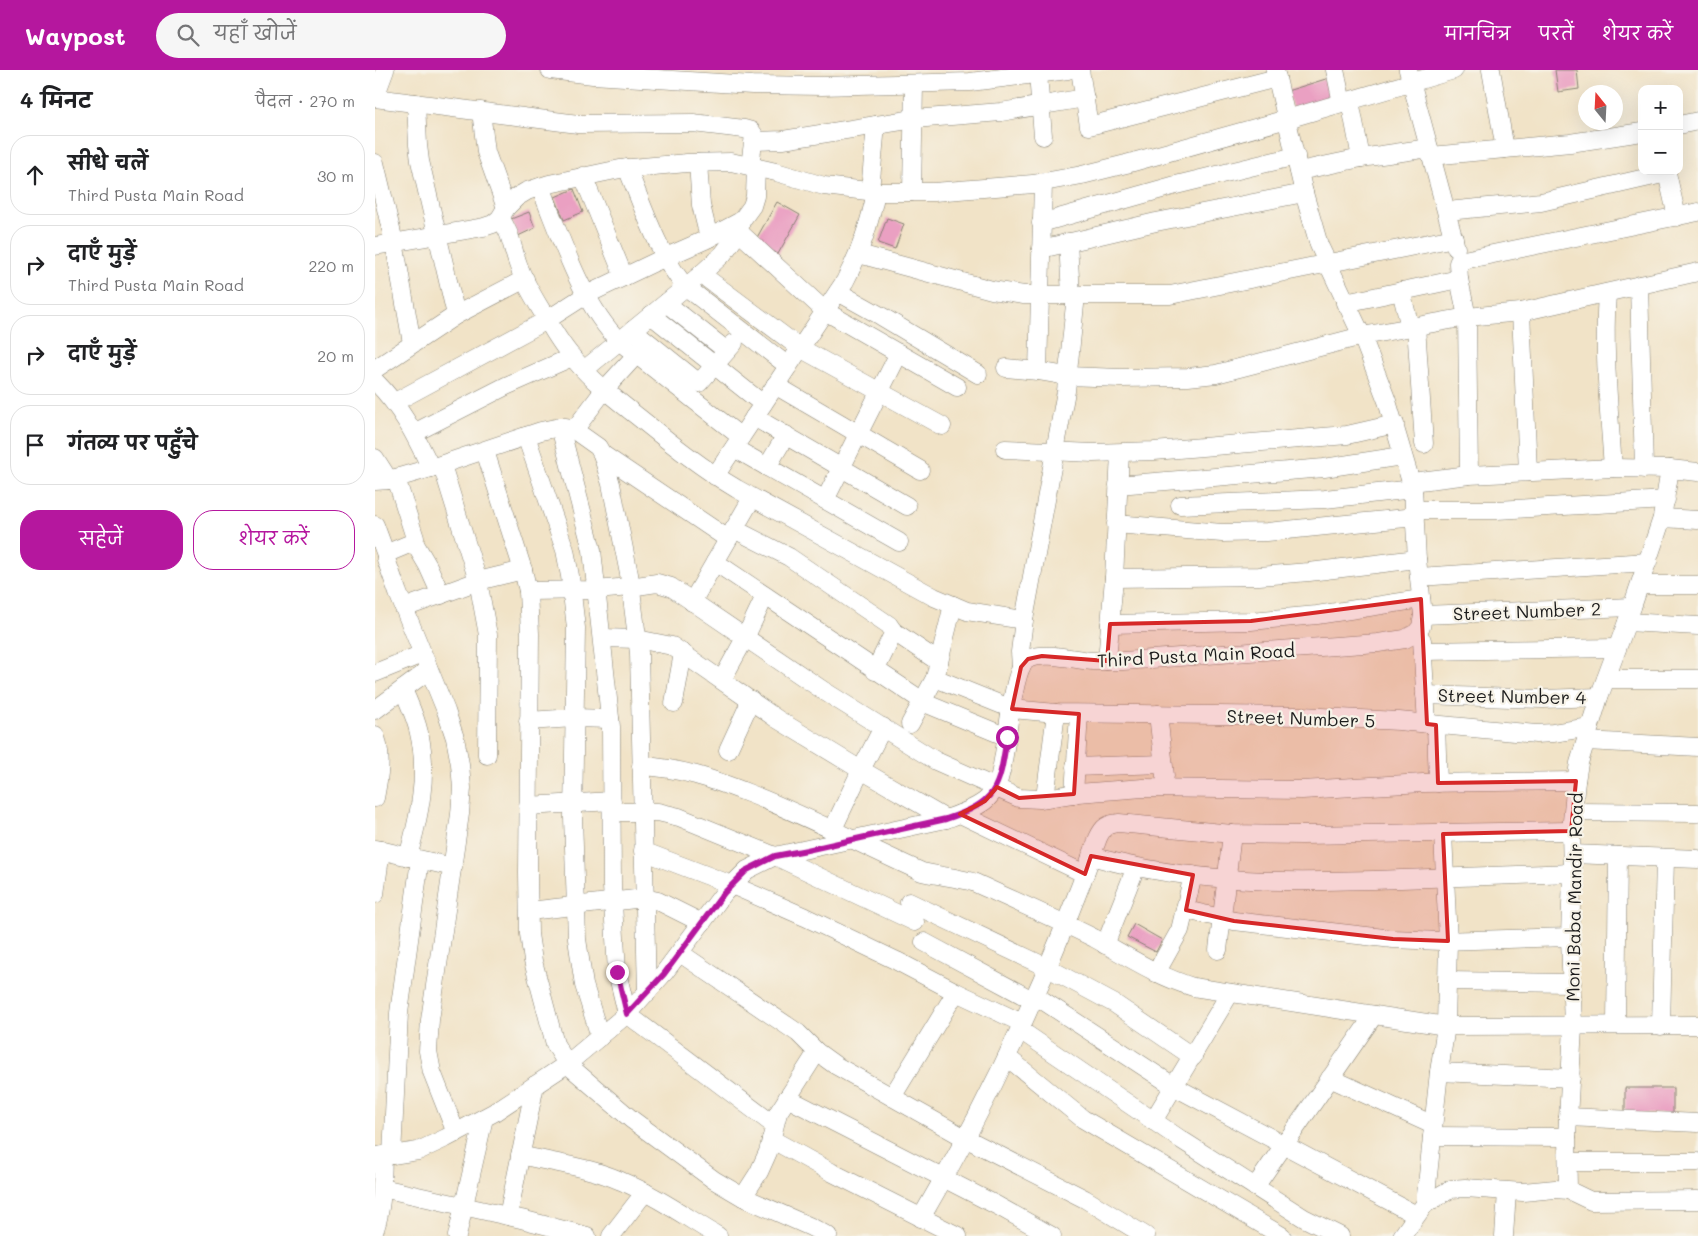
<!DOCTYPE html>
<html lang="hi">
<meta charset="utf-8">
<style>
body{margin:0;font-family:Mali,"Playpen Sans Deva",sans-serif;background:#f6f6f6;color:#202124}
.controls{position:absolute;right:15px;top:15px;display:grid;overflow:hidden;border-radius:10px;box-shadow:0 5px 20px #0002}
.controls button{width:45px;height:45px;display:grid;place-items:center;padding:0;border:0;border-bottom:1px solid #e0e0e0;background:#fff;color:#202124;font:25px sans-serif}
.compass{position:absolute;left:1203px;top:15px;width:45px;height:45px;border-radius:50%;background:#fff;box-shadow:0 5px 20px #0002;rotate:342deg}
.stop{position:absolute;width:15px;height:15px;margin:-11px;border:4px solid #b5179e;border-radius:50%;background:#fff}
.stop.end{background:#b5179e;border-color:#fff;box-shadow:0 1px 5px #0008}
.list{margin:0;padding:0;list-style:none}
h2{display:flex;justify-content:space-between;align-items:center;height:65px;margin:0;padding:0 20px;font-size:21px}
h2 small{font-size:16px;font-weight:400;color:#757577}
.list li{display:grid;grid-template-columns:32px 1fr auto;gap:15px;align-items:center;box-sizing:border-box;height:80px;margin:0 10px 10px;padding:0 10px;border:1px solid #e0e0e0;border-radius:20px}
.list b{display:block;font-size:19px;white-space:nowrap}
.list p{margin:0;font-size:16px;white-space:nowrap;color:#757577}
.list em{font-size:16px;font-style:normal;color:#757577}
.actions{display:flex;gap:10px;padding:15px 20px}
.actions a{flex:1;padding:11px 0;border:1px solid #b5179e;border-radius:20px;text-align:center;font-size:18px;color:#b5179e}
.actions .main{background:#b5179e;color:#fff}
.icon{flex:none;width:28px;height:28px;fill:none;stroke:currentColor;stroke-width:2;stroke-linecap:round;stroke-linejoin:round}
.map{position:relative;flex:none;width:1323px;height:1166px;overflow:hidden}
header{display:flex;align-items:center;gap:30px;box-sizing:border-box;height:70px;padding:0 25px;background:#b5179e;color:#fff}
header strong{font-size:24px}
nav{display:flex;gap:28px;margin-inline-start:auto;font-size:18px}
.search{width:350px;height:45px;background:#f6f6f6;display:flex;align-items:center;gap:12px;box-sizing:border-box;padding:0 18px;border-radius:28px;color:#757577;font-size:19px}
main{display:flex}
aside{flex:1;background:#fff}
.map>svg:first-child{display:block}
.building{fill:#eaa0c2}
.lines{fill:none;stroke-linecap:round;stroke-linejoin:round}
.minor-casing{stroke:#868072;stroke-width:19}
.minor{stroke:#fff;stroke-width:18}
.route{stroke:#b5179e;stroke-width:6}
.marked{fill:#d62828;fill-opacity:0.2;stroke:#d62828;stroke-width:4;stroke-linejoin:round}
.labels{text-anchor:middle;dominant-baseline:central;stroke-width:4.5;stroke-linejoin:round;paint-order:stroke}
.street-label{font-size:18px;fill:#1c1c1c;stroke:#f7f3e8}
</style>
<header>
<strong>Waypost</strong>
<div class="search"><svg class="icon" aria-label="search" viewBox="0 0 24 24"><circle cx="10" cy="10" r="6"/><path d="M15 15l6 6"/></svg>यहाँ खोजें</div>
<nav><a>मानचित्र</a><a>परतें</a><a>शेयर करें</a></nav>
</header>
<main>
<aside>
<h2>4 मिनट<small>पैदल · 270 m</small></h2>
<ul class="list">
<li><svg class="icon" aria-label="ahead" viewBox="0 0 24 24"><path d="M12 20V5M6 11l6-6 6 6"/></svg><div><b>सीधे चलें</b><p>Third Pusta Main Road</p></div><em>30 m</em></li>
<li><svg class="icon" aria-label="right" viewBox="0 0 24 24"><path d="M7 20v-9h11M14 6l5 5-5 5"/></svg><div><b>दाएँ मुड़ें</b><p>Third Pusta Main Road</p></div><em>220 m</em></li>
<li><svg class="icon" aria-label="right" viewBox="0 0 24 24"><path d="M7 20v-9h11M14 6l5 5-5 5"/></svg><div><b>दाएँ मुड़ें</b></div><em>20 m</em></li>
<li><svg class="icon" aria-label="arrive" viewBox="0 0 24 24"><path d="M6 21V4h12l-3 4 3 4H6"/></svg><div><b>गंतव्य पर पहुँचे</b></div></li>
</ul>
<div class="actions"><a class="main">सहेजें</a><a>शेयर करें</a></div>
</aside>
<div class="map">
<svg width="1323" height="1166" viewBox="0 0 1323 1166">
<rect width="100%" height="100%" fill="#f7f3e8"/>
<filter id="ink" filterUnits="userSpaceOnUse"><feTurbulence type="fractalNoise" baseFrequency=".02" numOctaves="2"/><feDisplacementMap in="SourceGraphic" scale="10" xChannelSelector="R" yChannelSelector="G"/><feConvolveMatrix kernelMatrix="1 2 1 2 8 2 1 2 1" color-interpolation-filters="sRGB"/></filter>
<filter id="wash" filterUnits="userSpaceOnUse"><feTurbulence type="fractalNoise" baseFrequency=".0096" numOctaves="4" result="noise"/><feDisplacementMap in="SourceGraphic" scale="20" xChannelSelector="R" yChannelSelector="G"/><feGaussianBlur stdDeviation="1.12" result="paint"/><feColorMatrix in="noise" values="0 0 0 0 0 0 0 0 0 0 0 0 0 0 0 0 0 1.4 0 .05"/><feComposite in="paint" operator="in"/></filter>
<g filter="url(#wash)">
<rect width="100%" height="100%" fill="#f1e3c7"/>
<g id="blocks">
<!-- building -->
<g class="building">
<polygon points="1180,0 1202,0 1204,19 1183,22"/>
<polygon points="954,8 960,28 918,40 912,21"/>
<polygon points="199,119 208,142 189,150 180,127"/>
<polygon points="402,132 425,145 403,184 380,171"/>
<polygon points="154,142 160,158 143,166 136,149"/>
<polygon points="512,148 529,154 520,179 503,173"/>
<polygon points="759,854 787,870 781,882 752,867"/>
<rect x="1250" y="1018" width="48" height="26"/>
</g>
</g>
</g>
<g filter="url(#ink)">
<use href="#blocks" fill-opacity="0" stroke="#868072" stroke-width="1"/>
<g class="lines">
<!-- minor casing -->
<g class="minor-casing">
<g id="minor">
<polyline points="175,0 218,5 377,15 447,16 595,12 693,0"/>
<polyline points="705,0 714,56 902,8"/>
<polyline points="960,0 967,33"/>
<polyline points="1033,0 1081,178"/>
<polyline points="1116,0 1130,79"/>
<polyline points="663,4 668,66"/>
<polyline points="0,27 10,0"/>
<polyline points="0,28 203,54 318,53 369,59 376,61 379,65 375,96"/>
<polyline points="975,31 986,88 1054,78"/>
<polyline points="41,33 43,75 45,91 81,245"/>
<polyline points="106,41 111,82 131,138"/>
<polyline points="1304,55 1323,51"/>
<polyline points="379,71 408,70 539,49 626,42 710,28"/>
<polyline points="1056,86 1195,73 1267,62"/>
<polyline points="0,93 19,172 37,273"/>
<polyline points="323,93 326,135 334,168"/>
<path d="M252,98C268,136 284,187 311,217L413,296"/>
<polyline points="924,101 986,88"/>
<polyline points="1292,103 1302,147"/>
<polyline points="208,106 249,207"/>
<polyline points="668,113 663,301 692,306 746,308 813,307 841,304 987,266 1092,247 1146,242 1323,202"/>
<path d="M165,117C186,167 206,233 244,271L366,367"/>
<polyline points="495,121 501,55"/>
<polyline points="537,122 539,14"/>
<polyline points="1072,141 1166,132 1292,103 1291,101"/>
<path d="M125,148C136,162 137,178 143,194C149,213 161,231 171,248C179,262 188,277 199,289C218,312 243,331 267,350C298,375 328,399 362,419L559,527L592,541L649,550"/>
<polyline points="666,153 801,115 921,86"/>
<polyline points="364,162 450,241 582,317"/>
<polyline points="693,172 696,225"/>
<polyline points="0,176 109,157 118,154 125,148 131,138 142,127 152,121 174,114 245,99 312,93 356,92 401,102 449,116 501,122 559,122 658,114 707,105 751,94 912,49 1079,0"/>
<polyline points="666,179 781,152 929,123"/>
<polyline points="484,184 617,220 649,225 795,225 1079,168"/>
<polyline points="326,204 425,278 567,356"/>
<polyline points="1084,209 1092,247 1094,405"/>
<polyline points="1264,215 1269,399"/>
<polyline points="1026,221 1035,257"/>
<polyline points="463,222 506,246 603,304"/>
<path d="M1232,223C1228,281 1234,339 1238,398"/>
<polyline points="291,233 352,281 359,273"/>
<polyline points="970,233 1084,209 1083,193 1084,191 1323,142"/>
<polyline points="1146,242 1153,402"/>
<polyline points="276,245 388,334"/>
<polyline points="1041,256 1049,374"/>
<polyline points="258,260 324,313 352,281"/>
<polyline points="631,298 663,301"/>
<polyline points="0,299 81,245 150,209"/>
<polyline points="209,300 324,206 348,184 364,162 366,151"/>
<path d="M0,311C27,338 40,365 56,398"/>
<polyline points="400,315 545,400"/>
<polyline points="20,332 172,250 211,225 280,192 330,170 366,151 377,136 380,126 381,97"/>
<polyline points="379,347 532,436"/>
<polyline points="185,357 217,480 236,657 237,816 242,902 252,944 399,1055"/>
<polyline points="199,360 230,319 261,285"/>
<polyline points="39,363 131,316 197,287"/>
<polyline points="151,366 190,480 195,506 201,558 198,747 202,869 209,915 225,967"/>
<polyline points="359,378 524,472"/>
<polyline points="630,379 718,383 779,381 972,365 1020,354"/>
<polyline points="110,381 148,500 153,521 155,564 153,803 154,864 158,891 180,974 192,994 256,1049 339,1110 368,1127 436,1157 453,1166"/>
<polyline points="227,384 353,469"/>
<polyline points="0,388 14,410"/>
<polyline points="67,395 103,511 113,565 112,685"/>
<polyline points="392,397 411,365"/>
<path d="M340,406L470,211C486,180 494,156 501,122"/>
<polyline points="21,408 40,468 39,472 15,482 11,485 11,489 23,523 71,641 80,668 85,694 87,718 85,744 55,950 53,981 57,1002 81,1063"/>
<polyline points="0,411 14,410 56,398 166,361 185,357 191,357 199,360 223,377 227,384 236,414 254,504 264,583 272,923"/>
<polyline points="743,415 949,398 1027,386"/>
<polyline points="1038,419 1041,413 1045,411 1094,405 1238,398 1295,399 1323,402"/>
<polyline points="450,430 524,283"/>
<polyline points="805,435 950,429 1038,419"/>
<polyline points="1039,440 1122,440 1291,430"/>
<polyline points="1287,448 1323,450"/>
<polyline points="741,454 847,463 892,462 1040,447"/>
<polyline points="0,455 11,485"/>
<polyline points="359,459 414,487 514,555 518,561 517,566 500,601"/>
<polyline points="39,472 53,496 66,525"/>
<polyline points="340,492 552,634 632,667"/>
<polyline points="1044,507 1273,492"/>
<polyline points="739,508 884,506 934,502 1042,489"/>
<polyline points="1265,515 1323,515"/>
<polyline points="153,521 221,520 255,517 282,513 296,517 449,621 561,691 644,728 665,729 703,723 768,718 927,720 1048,713 1201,711"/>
<polyline points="317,532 377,428"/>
<polyline points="578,535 560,608 637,639 681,643 926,646 1024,651 1161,664 1178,663 1215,657"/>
<polyline points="29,538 103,511 148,500"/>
<polyline points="1048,545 1257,537"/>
<polyline points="1252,552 1323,556"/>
<polyline points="735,554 876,551 942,545 1046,529"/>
<polyline points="518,561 564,592"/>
<polyline points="227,568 262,569 297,576 402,649 481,697 571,749"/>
<polyline points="1047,570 1052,654"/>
<polyline points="1048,581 1242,578"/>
<polyline points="732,591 739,508 745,383"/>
<polyline points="646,597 645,582 649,550 691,321 701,225"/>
<polyline points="0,603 47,584"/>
<polyline points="1231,609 1323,609"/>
<polyline points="347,610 370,568 390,526"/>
<path d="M28,619C34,634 41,648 44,663C54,704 44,747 33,787"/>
<polyline points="1050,625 1168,629 1224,627"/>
<polyline points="299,633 308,583"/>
<polyline points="0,640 54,600"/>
<polyline points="783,644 790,706"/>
<polyline points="153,651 199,648 235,649"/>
<polyline points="535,654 560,608"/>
<polyline points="1061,655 1063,713"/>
<path d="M0,665C8,686 4,707 0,728"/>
<polyline points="1211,671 1323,677"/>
<polyline points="353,680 376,630"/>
<path d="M266,696C306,698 337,709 373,723C433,746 489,776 547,802C564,806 581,807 598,812C638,830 679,848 719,868C752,886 782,906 818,917L1071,956L1323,955"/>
<polyline points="700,697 788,694"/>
<polyline points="699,724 704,644"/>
<polyline points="670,728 681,643"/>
<polyline points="153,736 237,731"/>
<polyline points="238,742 283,742 304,747 400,786 540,852"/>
<polyline points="1199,742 1323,743"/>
<polyline points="585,744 710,804"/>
<polyline points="458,759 486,700 508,657"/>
<polyline points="0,779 78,797"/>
<polyline points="268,781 357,815 430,847 522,891 581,922 647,953"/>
<polyline points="1197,784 1323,789"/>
<path d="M716,786C819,815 920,813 1026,809C1083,807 1140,805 1197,803"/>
<polyline points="0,824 6,780"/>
<polyline points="534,832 673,898 740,934 818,987"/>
<polyline points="811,840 859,851 1018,869 1066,871 1195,867"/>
<polyline points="154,841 269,828 283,831 327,853"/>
<polyline points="549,872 659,931"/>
<polyline points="730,875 761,797"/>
<polyline points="843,880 857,764"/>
<polyline points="305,883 423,963 442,982 460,995 590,1068 710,1129 771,1166"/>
<polyline points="781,903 805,860 818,805"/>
<polyline points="1072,911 1197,913"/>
<polyline points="661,926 800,1017 1041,1145"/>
<polyline points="1241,954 1243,786"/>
<polyline points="1286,956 1290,788"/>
<polyline points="645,960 805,1069 929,1148 965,1166"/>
<polyline points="632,987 708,1049 907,1166"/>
<polyline points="1064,1002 1196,1008"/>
<polyline points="955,1008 1058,1055"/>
<polyline points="517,1027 581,922"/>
<polyline points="412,1028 623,1136 677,1166"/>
<polyline points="1193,1047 1323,1053"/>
<polyline points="778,1051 855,923"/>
<polyline points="1057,1066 1192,1067"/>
<polyline points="396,1069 456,1102 583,1166"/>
<polyline points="17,1085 24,943 45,790"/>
<path d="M145,1085C179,1093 215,1097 246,1111C280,1125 311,1147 343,1166"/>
<path d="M0,1086L17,1085L43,1081L71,1068L118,1043L192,994L252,944L289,903L349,823L372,800L400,786L571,749C582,745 603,738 612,729C615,726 619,721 621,717C633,694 634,599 653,589C668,581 701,590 718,591C728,591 738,591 748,591L1003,573L1030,569L1041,563L1046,557L1048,545L1042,489L1038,419L1012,331L987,266L944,175L929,123L900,0"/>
<polyline points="1193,1092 1323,1092"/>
<polyline points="880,1117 999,945"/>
<polyline points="7,1118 146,1149 212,1166"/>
<polyline points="1193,1120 1192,1067 1198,957 1195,867 1197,803 1196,761 1201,711 1204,693 1224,627 1252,552 1287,448 1295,399"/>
<polyline points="368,1127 384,1102 393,1082 403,1043 442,982"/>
<polyline points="1050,1134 1064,1002 1071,956 1073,871 1068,764"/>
<polyline points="133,1146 160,1015"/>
<path d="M546,1148C617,1027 676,900 723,768C728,757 732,754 744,753L857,764L927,765L1196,761"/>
<path d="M0,1159C8,1136 7,1110 8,1085"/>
<polyline points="82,1166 109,1048"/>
<polyline points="236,1166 270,1122"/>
<polyline points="1027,1166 1050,1134 1076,1119 1090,1118 1148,1122 1180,1119 1193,1120 1216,1131 1323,1130"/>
<polyline points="1129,1166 1132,1122"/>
</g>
</g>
<!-- minor -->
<use href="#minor" class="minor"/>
</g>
</g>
<g class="lines" filter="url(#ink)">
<!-- route -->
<path class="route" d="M242,902L252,944L289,904L349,823L372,800L400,786L432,780L571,749C623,732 624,718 632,667"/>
</g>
<!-- marked area -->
<path class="marked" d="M1046,529L1052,654L1061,655L1063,713L1201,711L1196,761L1068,764L1073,871L1018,869L859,851L811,840L818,805L716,786L710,804L585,744L610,731L622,717L644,728L699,724L704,644L637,639L646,597L653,589L667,586L732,591L735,554L876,551Z"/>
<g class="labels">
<!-- street labels -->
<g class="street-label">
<text transform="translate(1152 541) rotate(-2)">Street Number 2</text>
<text transform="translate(821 585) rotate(-3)">Third Pusta Main Road</text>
<text transform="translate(1137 626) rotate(1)">Street Number 4</text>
<text transform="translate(926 648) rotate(2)">Street Number 5</text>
<text transform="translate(1199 827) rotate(-89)">Moni Baba Mandir Road</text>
</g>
</g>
</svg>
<div class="controls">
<button>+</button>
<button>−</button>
</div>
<svg class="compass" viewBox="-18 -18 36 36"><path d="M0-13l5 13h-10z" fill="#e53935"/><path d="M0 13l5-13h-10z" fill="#757577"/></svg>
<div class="stop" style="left:632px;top:667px"></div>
<div class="stop end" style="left:242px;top:902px"></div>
</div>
</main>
